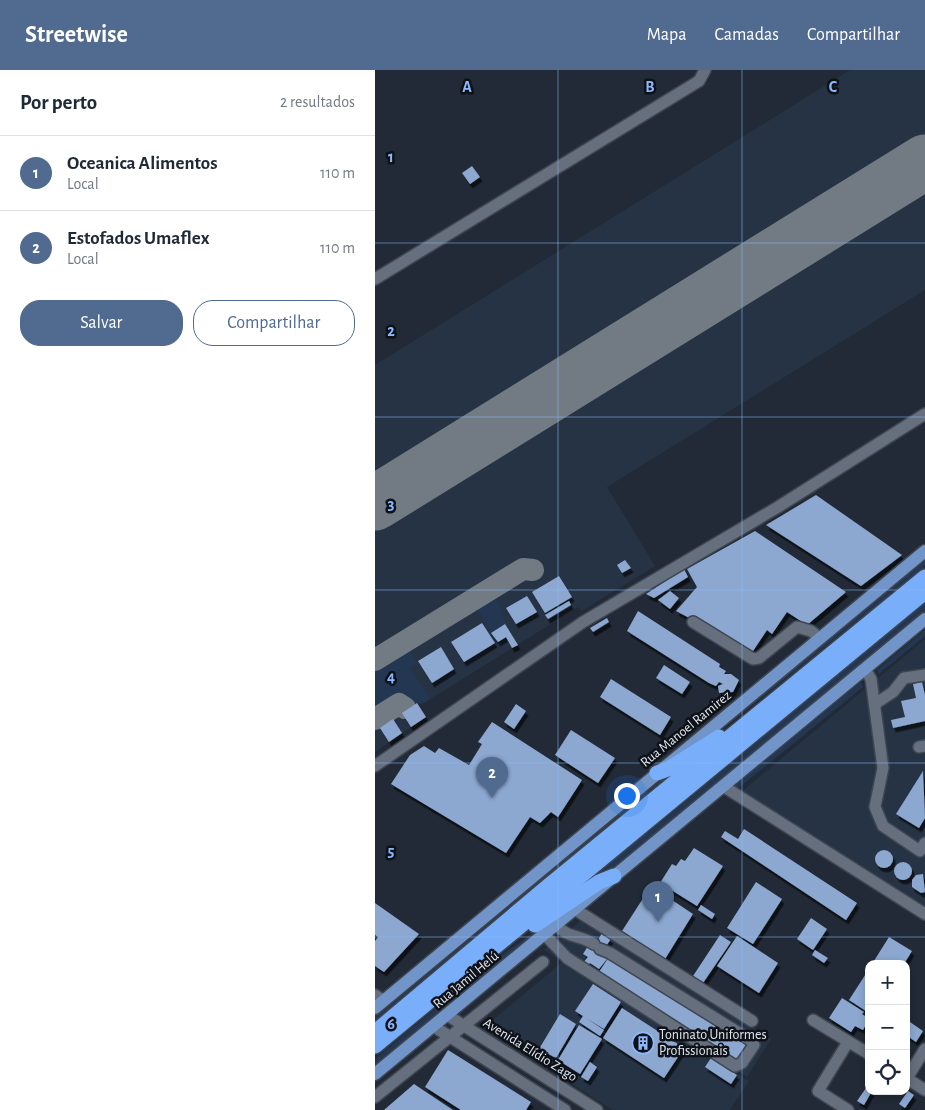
<!DOCTYPE html>
<html lang="pt">
<meta charset="utf-8">
<style>
body{margin:0;font-family:"Alegreya Sans",sans-serif;background:#f6f6f7;color:#1f2937}
.controls{position:absolute;right:15px;bottom:15px;display:grid;overflow:hidden;border-radius:10px;box-shadow:0 2px 8px #0003}
.controls button{width:45px;height:45px;display:grid;place-items:center;padding:0;border:0;border-bottom:1px solid #e0e1e3;background:#fff;color:#1f2937;font:25px sans-serif}
.you{position:absolute;left:251px;top:725px;width:18px;height:18px;margin:-12px;border:4px solid #fff;border-radius:50%;background:#1a73e8;box-shadow:0 0 0 8px #1a73e833}
.badge{display:grid;place-items:center;width:32px;height:32px;border-radius:50%;background:#506a90;color:#fff;font-size:16px;font-weight:700}
.pin{position:absolute;translate:-50% -41px;filter:drop-shadow(0 1px 2px #0008)}
.pin::after{content:'';position:absolute;top:26px;width:18px;height:15px;background:inherit;clip-path:polygon(0 0,100% 0,50% 100%)}
.list{margin:0;padding:0;list-style:none}
h2{display:flex;justify-content:space-between;align-items:center;height:65px;margin:0;padding:0 20px;font-size:21px}
h2 small{font-size:16px;font-weight:400;color:#747a83}
.list li{display:grid;grid-template-columns:32px 1fr auto;gap:15px;align-items:center;box-sizing:border-box;height:75px;padding:0 20px;border-top:1px solid #e0e1e3}
.list b{display:block;font-size:19px;white-space:nowrap}
.list p{margin:0;font-size:16px;white-space:nowrap;color:#747a83}
.list em{font-size:16px;font-style:normal;color:#747a83}
.actions{display:flex;gap:10px;padding:15px 20px}
.actions a{flex:1;padding:11px 0;border:1px solid #506a90;border-radius:20px;text-align:center;font-size:18px;color:#506a90}
.actions .main{background:#506a90;color:#fff}
.icon{flex:none;width:28px;height:28px;fill:none;stroke:currentColor;stroke-width:2;stroke-linecap:round;stroke-linejoin:round}
.map{position:relative;flex:none;width:550px;height:1040px;overflow:hidden}
header{display:flex;align-items:center;gap:30px;box-sizing:border-box;height:70px;padding:0 25px;background:#506a90;color:#fff}
header strong{font-size:24px}
nav{display:flex;gap:28px;margin-inline-start:auto;font-size:18px}
main{display:flex}
aside{flex:1;background:#fff}
.map>svg:first-child{display:block}
.built{fill:#263344}
.green{fill:#233753}
.lines{fill:none;stroke-linecap:round;stroke-linejoin:round}
.taxiway{stroke:#727a84;stroke-width:22}
.runway{stroke:#727a84;stroke-width:55}
.building{fill:#8ca8d1;filter:url(#shadow)}
.minor-casing{stroke:#3f4550;stroke-width:14}
.major-casing{stroke:#3f4550;stroke-width:15}
.highway-casing{stroke:#3f4550;stroke-width:18}
.minor{stroke:#656f7e;stroke-width:11}
.major{stroke:#7195c9;stroke-width:12}
.highway{stroke:#79aefb;stroke-width:15}
.grid{fill:none;stroke:#8bb9fc;stroke-width:1;stroke-opacity:0.55}
.labels{text-anchor:middle;dominant-baseline:central;stroke-width:5;stroke-linejoin:round;paint-order:stroke}
.street-label{font-size:14px;fill:#e2e8f0;stroke:#0e1218}
.poi-label{font-size:14px;fill:#e2e8f0;stroke:#0e1218;text-anchor:start}
.grid-label{font-size:16px;text-anchor:middle;font-weight:bold;fill:#8bb9fc;stroke:#0e1218;stroke-width:5;stroke-linejoin:round;paint-order:stroke}
</style>
<header>
<strong>Streetwise</strong>
<nav><a>Mapa</a><a>Camadas</a><a>Compartilhar</a></nav>
</header>
<main>
<aside>
<h2>Por perto<small>2 resultados</small></h2>
<ul class="list">
<li><span class="badge">1</span><div><b>Oceanica Alimentos</b><p>Local</p></div><em>110 m</em></li>
<li><span class="badge">2</span><div><b>Estofados Umaflex</b><p>Local</p></div><em>110 m</em></li>
</ul>
<div class="actions"><a class="main">Salvar</a><a>Compartilhar</a></div>
</aside>
<div class="map">
<svg width="550" height="1040" viewBox="0 0 550 1040">
<defs>
<filter id="shadow"><feDropShadow dx="2.5" dy="4.5" stdDeviation="0" flood-color="#0009"/></filter>
</defs>
<rect width="100%" height="100%" fill="#212a36"/>
<!-- built -->
<g class="built">
<polygon points="475,0 550,0 550,220 232,417 280,496 207,541 203,537 49,633 42,633 51,647 0,682 0,295"/>
<polygon points="550,569 550,841 365,723"/>
<polygon points="208,849 396,969 372,1007 169,880"/>
<polygon points="186,893 374,1011 355,1040 238,1040 108,958"/>
</g>
<!-- green -->
<g class="green">
<polygon points="550,487 550,496 359,650 330,670"/>
<polygon points="119,526 128,542 126,544 131,553 116,562 101,537"/>
<polygon points="550,533 550,542 264,779 239,798 182,833 285,753"/>
<polygon points="550,560 550,566 504,604 502,600"/>
<polygon points="33,578 42,593 35,598 55,629 49,633 38,634 31,623 0,643 0,599"/>
<polygon points="486,612 488,617 360,721 357,718"/>
<polygon points="322,686 0,952 0,943 274,716"/>
<polygon points="192,838 0,998 0,989 117,892"/>
</g>
<g class="lines">
<!-- taxiway -->
<g class="taxiway">
<polyline points="0,590 148,499 158,500"/>
<polyline points="0,649 24,634 30,638"/>
</g>
<!-- runway -->
<polyline class="runway" points="0,433 550,92"/>
</g>
<!-- building -->
<g class="building">
<polygon points="97,96 105,107 95,114 87,103"/>
<polygon points="441,425 527,485 486,516 391,455"/>
<polygon points="380,461 471,522 432,555 412,542 397,564 392,560 378,581 301,541 322,517 312,499"/>
<polygon points="250,490 256,498 247,503 242,495"/>
<polygon points="309,499 313,507 279,528 271,524"/>
<polygon points="184,506 197,527 170,543 157,522"/>
<polygon points="295,521 304,528 295,539 283,530"/>
<polygon points="152,526 162,542 141,554 131,538"/>
<polygon points="194,531 196,535 173,549 170,545"/>
<polygon points="263,541 345,594 344,597 351,601 349,604 356,604 364,610 358,622 344,623 343,616 348,614 344,612 341,616 334,613 252,561"/>
<polygon points="232,548 234,552 218,562 215,558"/>
<polygon points="107,553 120,573 89,592 76,572"/>
<polygon points="130,554 143,575 137,578 131,567 123,572 116,563"/>
<polygon points="66,577 79,599 57,613 43,591"/>
<polygon points="289,595 315,612 307,624 281,608"/>
<polygon points="236,609 296,647 285,665 225,627"/>
<polygon points="547,612 550,625 550,651 518,658 516,650 530,647 526,631 541,628 538,614"/>
<polygon points="42,633 51,647 36,657 27,643"/>
<polygon points="141,634 151,641 139,659 129,652"/>
<polygon points="18,649 27,663 14,672 5,658"/>
<polygon points="117,652 207,710 183,747 176,742 165,753 155,747 131,783 16,714 35,685 49,676 60,683 64,678 94,695 107,674 103,672"/>
<polygon points="196,660 240,688 223,713 180,685"/>
<polygon points="548,701 550,748 544,758 521,744"/>
<polygon points="369,759 482,833 471,850 346,767 350,761 363,769"/>
<polygon points="319,778 348,796 322,836 285,813 297,794 301,796 306,789 310,791"/>
<circle cx="509" cy="789" r="9"/>
<circle cx="528" cy="801" r="9"/>
<polygon points="548,804 550,822 546,823 537,817 537,810 541,805"/>
<polygon points="381,812 407,829 378,874 352,858"/>
<polygon points="276,816 318,844 290,889 247,861"/>
<polygon points="0,833 44,864 9,902 0,896 0,871 3,867 0,865"/>
<polygon points="326,835 340,844 337,849 323,840"/>
<polygon points="436,848 452,859 438,880 422,869"/>
<polygon points="227,863 236,869 231,876 227,873 221,882 232,889 224,899 215,893 213,895 206,895 213,887 208,884 213,876 222,872 225,873 223,870"/>
<polygon points="345,865 356,872 328,913 318,906"/>
<polygon points="362,866 403,893 384,923 342,896"/>
<polygon points="514,867 537,881 529,894 497,894"/>
<polygon points="440,880 453,888 449,893 437,885"/>
<polygon points="234,887 374,976 364,992 224,902"/>
<polygon points="494,899 494,943 474,930"/>
<polygon points="218,914 246,932 229,959 211,948 229,960 225,966 204,952 208,946 200,941"/>
<polygon points="467,928 489,942 487,944 494,949 488,960 480,956 476,962 454,948"/>
<polygon points="247,938 309,978 289,1008 228,968"/>
<polygon points="185,944 201,954 181,988 164,979"/>
<polygon points="532,950 548,961 541,972 531,965"/>
<polygon points="204,955 227,969 205,1004 183,990"/>
<polygon points="73,980 156,1032 151,1040 86,1040 50,1017"/>
<polygon points="336,988 362,1005 356,1014 330,997"/>
<polygon points="215,992 222,997 213,1011 206,1007"/>
<polygon points="39,1014 78,1040 9,1040"/>
<polygon points="491,1018 497,1021 489,1035 482,1031"/>
<polygon points="533,1021 539,1025 530,1038 524,1034"/>
</g>
<g class="lines">
<!-- minor casing -->
<g class="minor-casing">
<g id="minor">
<polyline points="0,209 324,11 330,0"/>
<polyline points="318,552 378,589 384,588 422,557 436,561 445,568"/>
<polyline points="490,599 496,609 508,698 500,737 508,756 545,781 550,773"/>
<polyline points="500,634 518,622 529,608 550,605"/>
<polyline points="544,677 550,676"/>
<polyline points="0,696 208,552 403,437 550,344"/>
<polyline points="348,716 550,844"/>
<polyline points="201,840 377,951"/>
<path d="M181,855C194,869 203,864 219,874"/>
<polyline points="170,865 192,888 360,996 367,993 379,975 377,971 235,883 225,879"/>
<polyline points="0,925 9,931"/>
<polyline points="72,945 222,1040"/>
<polyline points="438,950 494,984"/>
<polyline points="58,956 190,1040"/>
<polyline points="473,972 443,1021 473,1040"/>
<polyline points="531,1008 550,1020"/>
<polyline points="532,1008 550,979"/>
<polyline points="0,1027 168,892"/>
</g>
</g>
<!-- major casing -->
<g class="major-casing">
<g id="major">
<polyline points="0,938 550,481"/>
<polyline points="0,1004 550,549"/>
</g>
</g>
<!-- highway casing -->
<g class="highway-casing">
<g id="highway">
<polyline points="282,703 293,699 344,667"/>
<polyline points="160,855 224,812 239,806"/>
<polyline points="0,962 172,817 550,507"/>
<polyline points="0,976 550,522"/>
</g>
</g>
<!-- minor -->
<use href="#minor" class="minor"/>
<!-- major -->
<use href="#major" class="major"/>
<!-- highway -->
<use href="#highway" class="highway"/>
</g>
<!-- grid -->
<path class="grid" d="M183,0V1040M367,0V1040M0,173H550M0,347H550M0,520H550M0,693H550M0,867H550"/>
<!-- icons -->
<defs>
<g id="building-ring" transform="scale(1.125)"><circle r="9.5" fill="#0e1218" stroke="#8bb9fc" stroke-width="1.5"/><path d="M-4-6H4V6H1V3H-1V6H-4ZM-2.5-4.3h1.7v1.8h-1.7ZM.8-4.3h1.7v1.8H.8ZM-2.5-1h1.7V.8h-1.7ZM.8-1h1.7V.8H.8Z" fill="#8bb9fc"/></g>
</defs>
<g fill-rule="evenodd">
<use href="#building-ring" x="268" y="973"/>
</g>
<g class="labels">
<!-- street labels -->
<g class="street-label">
<text transform="translate(311 659) rotate(-39)">Rua Manoel Ramirez</text>
<text transform="translate(91 910) rotate(-40)">Rua Jamil Helú</text>
<text transform="translate(155 980) rotate(32)">Avenida Elídio Zago</text>
</g>
<!-- poi labels -->
<g class="poi-label">
<text x="284" y="965">Toninato Uniformes<tspan x="284" dy="16">Profissionais</tspan></text>
</g>
</g>
<g class="grid-label">
<text x="92" y="22">A</text>
<text x="275" y="22">B</text>
<text x="458" y="22">C</text>
<text x="16" y="92">1</text>
<text x="16" y="266">2</text>
<text x="16" y="439">3</text>
<text x="16" y="612">4</text>
<text x="16" y="786">5</text>
<text x="16" y="959">6</text>
</g>
</svg>
<div class="controls">
<button>+</button>
<button>−</button>
<button><svg class="icon" aria-label="locate" viewBox="0 0 24 24"><circle cx="12" cy="12" r="6"/><path d="M12 2v4M12 18v4M2 12h4M18 12h4"/></svg></button>
</div>
<div class="you"></div>
<div class="pin badge" style="left:283px;top:852px">1</div>
<div class="pin badge" style="left:117px;top:728px">2</div>
</div>
</main>
